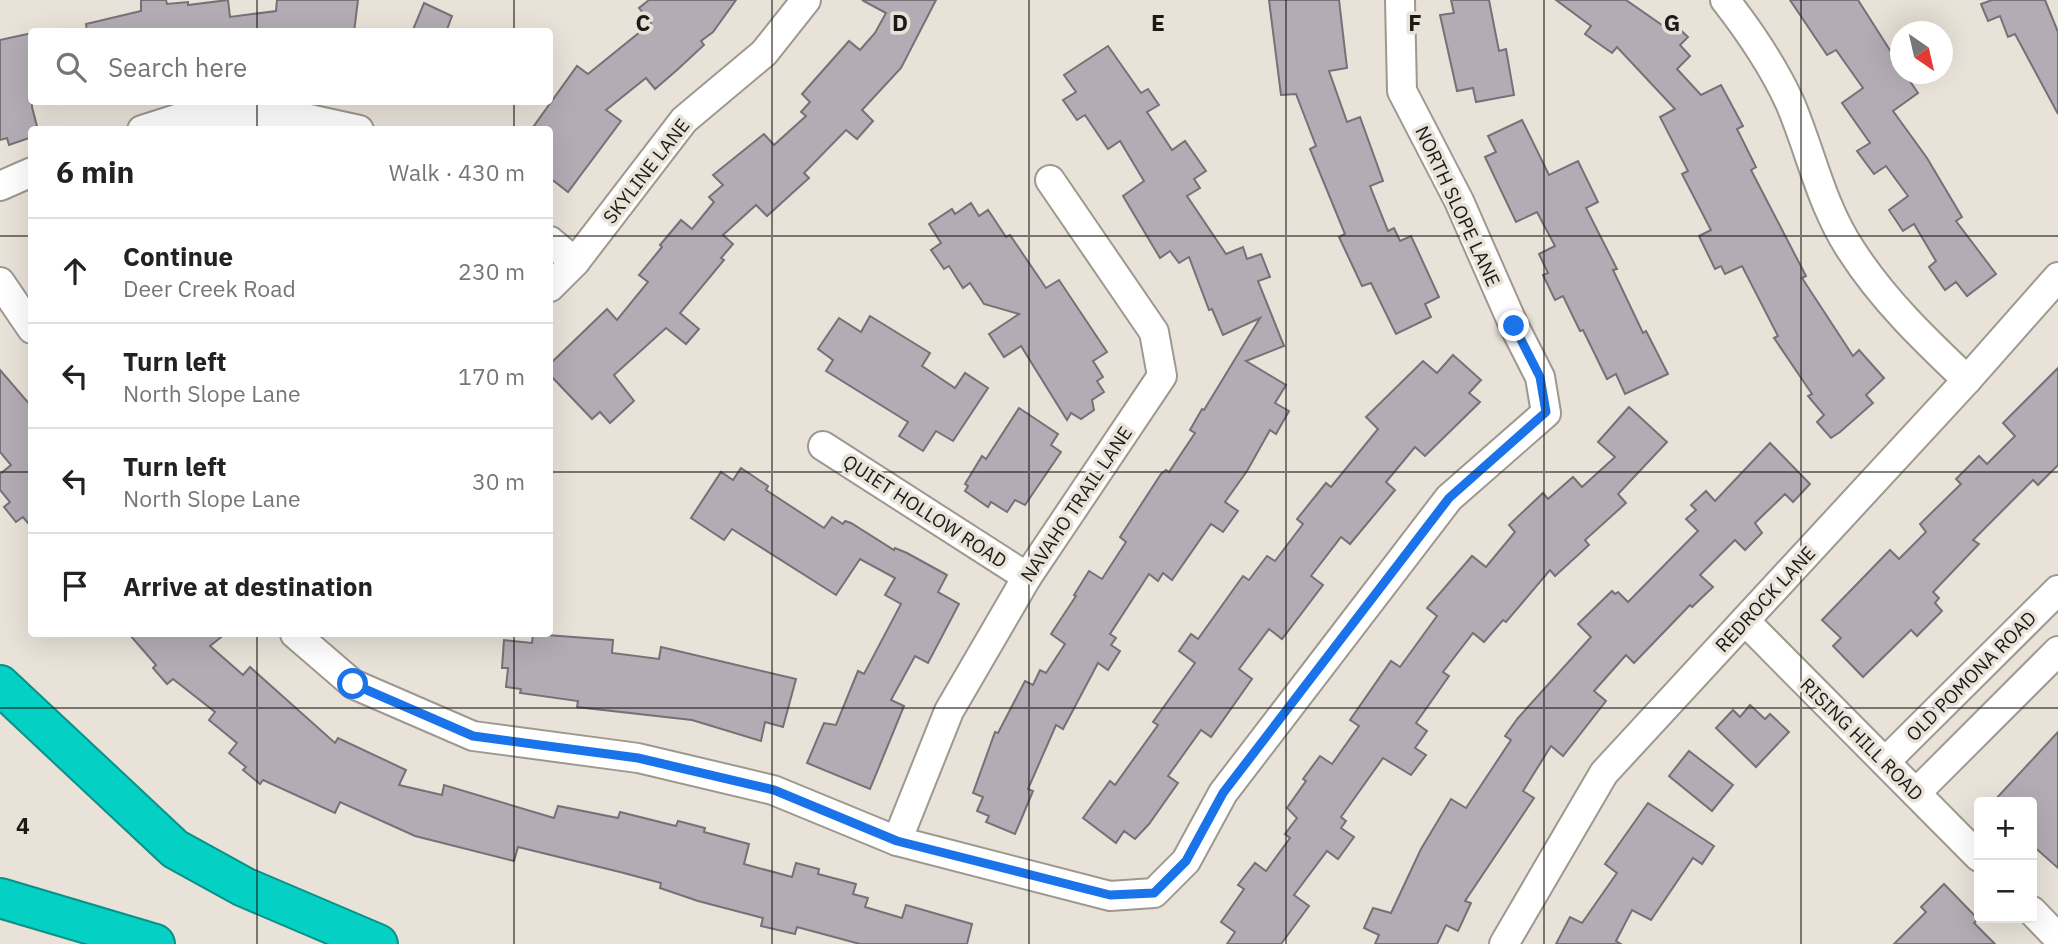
<!DOCTYPE html>
<meta charset="utf-8">
<style>
body{margin:0;font-family:"IBM Plex Sans",sans-serif;background:#f6f6f6;color:#222}
.controls{position:absolute;right:21px;bottom:21px;display:grid;overflow:hidden;border-radius:7px;box-shadow:0 7px 28px #0002}
.controls button{width:63px;height:63px;display:grid;place-items:center;padding:0;border:0;border-bottom:2px solid #e0e0e0;background:#fff;color:#222;font:35px sans-serif}
.compass{position:absolute;left:1890px;top:21px;width:63px;height:63px;border-radius:50%;background:#fff;box-shadow:0 7px 28px #0002;rotate:146deg}
.stop{position:absolute;width:21px;height:21px;margin:-16px;border:5px solid #1a73e8;border-radius:50%;background:#fff}
.stop.end{background:#1a73e8;border-color:#fff;box-shadow:0 2px 7px #0008}
.list{margin:0;padding:0;list-style:none}
h2{display:flex;justify-content:space-between;align-items:center;height:91px;margin:0;padding:0 28px;font-size:30px}
h2 small{font-size:23px;font-weight:400;color:#767676}
.list li{display:grid;grid-template-columns:46px 1fr auto;gap:21px;align-items:center;box-sizing:border-box;height:105px;padding:0 28px;border-top:2px solid #e0e0e0}
.list b{display:block;font-size:26px;white-space:nowrap}
.list p{margin:0;font-size:23px;white-space:nowrap;color:#767676}
.list em{font-size:23px;font-style:normal;color:#767676}
.icon{flex:none;width:38px;height:38px;fill:none;stroke:currentColor;stroke-width:2;stroke-linecap:round;stroke-linejoin:round}
.map{position:relative;flex:none;width:2058px;height:944px;overflow:hidden}
.search{position:absolute;background:#fff;box-shadow:0 7px 28px #0002;left:28px;top:28px;width:525px;height:77px;display:flex;align-items:center;gap:18px;box-sizing:border-box;padding:0 24px;border-radius:7px;color:#767676;font-size:26px}
.panel{position:absolute;background:#fff;box-shadow:0 7px 28px #0002;left:28px;top:126px;width:525px;height:511px;border-radius:7px}
.map>svg:first-child{display:block}
.building{fill:#b3acb4;stroke:#767077;stroke-width:2}
.lines{fill:none;stroke-linecap:round;stroke-linejoin:round}
.street-casing{stroke:#9e988f;stroke-width:32}
.highway-casing{stroke:#0c9087;stroke-width:42}
.street{stroke:#fff;stroke-width:28}
.highway{stroke:#04d0c4;stroke-width:38}
.route{stroke:#1a73e8;stroke-width:9}
.grid{fill:none;stroke:#1c1a17;stroke-width:2;stroke-opacity:0.55}
.labels{text-anchor:middle;dominant-baseline:central;stroke-width:7;stroke-linejoin:round;paint-order:stroke}
.street-label{font-size:19px;fill:#1c1a17;stroke:#e8e2d8}
.grid-label{font-size:23px;text-anchor:middle;font-weight:bold;fill:#1c1a17;stroke:#e8e2d8;stroke-width:7;stroke-linejoin:round;paint-order:stroke}
</style>
<div class="map">
<svg width="2058" height="944" viewBox="0 0 2058 944">
<rect width="100%" height="100%" fill="#e8e2d8"/>
<!-- building -->
<g class="building">
<polygon points="141,0 166,0 167,4 188,2 188,5 228,0 230,17 276,11 277,0 358,0 354,32 87,32 86,24 141,11"/>
<polygon points="649,0 736,0 713,32 701,41 704,45 677,70 655,89 646,78 606,110 621,121 568,192 550,178 550,130 531,130 577,66 588,74 651,23 639,8"/>
<polygon points="862,0 936,0 901,68 862,110 873,121 857,139 846,130 804,173 809,178 767,216 756,205 723,235 733,244 721,258 724,260 680,313 699,329 686,344 666,328 614,375 634,401 610,423 600,412 592,419 550,375 550,364 607,309 617,320 648,282 639,275 662,247 660,245 681,220 692,229 714,202 709,197 723,185 713,175 764,134 774,145 806,116 801,112 810,102 802,94 849,41 860,50 875,33 886,13"/>
<polygon points="1269,0 1339,0 1347,68 1329,71 1347,122 1360,117 1383,181 1370,186 1388,231 1394,228 1400,241 1411,236 1439,297 1425,304 1431,317 1396,334 1371,283 1362,286 1339,237 1345,234 1310,149 1316,146 1296,94 1281,95"/>
<polygon points="1451,0 1489,0 1499,51 1506,49 1514,95 1476,102 1473,88 1457,91 1440,15 1454,13"/>
<polygon points="1556,0 1626,0 1662,25 1670,20 1688,37 1680,45 1690,56 1677,69 1701,95 1721,85 1743,126 1737,129 1756,167 1751,170 1806,276 1802,278 1853,356 1859,350 1884,378 1866,395 1873,403 1840,432 1831,438 1817,422 1824,415 1808,396 1812,394 1774,338 1778,336 1742,266 1725,274 1721,266 1715,269 1699,236 1711,230 1682,174 1688,171 1660,117 1675,109 1617,47 1612,53 1585,34 1591,26"/>
<polygon points="1790,0 1858,0 1900,66 1900,74 1905,74 1918,93 1893,111 1927,158 1962,217 1956,221 1996,274 1967,296 1956,282 1945,290 1929,267 1936,261 1914,224 1903,231 1889,210 1908,196 1886,166 1874,174 1857,151 1870,143 1842,103 1863,88 1836,50 1827,55"/>
<polygon points="1992,0 2045,0 2058,32 2058,114 2015,34 2008,37 2000,16 1988,21 1981,4"/>
<polygon points="424,3 452,16 446,32 412,32"/>
<polygon points="32,33 32,107 38,130 32,130 32,137 9,145 7,138 0,140 0,40"/>
<polygon points="1108,46 1141,93 1148,89 1159,105 1147,112 1172,150 1185,141 1206,171 1194,179 1200,188 1187,196 1226,254 1243,247 1247,259 1261,254 1270,277 1258,281 1284,346 1246,361 1286,385 1275,403 1289,411 1276,434 1270,430 1247,471 1225,502 1238,511 1223,532 1211,524 1172,580 1163,573 1158,581 1149,574 1110,634 1116,638 1111,645 1120,651 1108,670 1098,663 1063,729 1056,725 1028,789 1033,791 1015,834 986,822 989,816 977,811 983,797 973,793 995,732 998,733 1025,681 1033,685 1040,670 1046,673 1065,644 1051,634 1076,596 1074,595 1089,571 1102,579 1126,542 1120,537 1161,474 1166,470 1169,472 1195,433 1190,430 1202,409 1204,410 1260,318 1223,335 1212,309 1209,310 1189,257 1179,263 1170,251 1160,258 1123,196 1144,181 1120,141 1108,149 1085,115 1077,120 1063,100 1076,92 1064,75"/>
<polygon points="1522,120 1549,175 1578,161 1598,202 1586,208 1617,269 1613,270 1643,333 1646,331 1668,374 1625,394 1616,374 1607,379 1583,330 1580,331 1563,296 1555,300 1543,275 1548,273 1539,254 1555,246 1537,212 1516,222 1485,157 1496,152 1488,136"/>
<polygon points="971,203 979,216 988,210 1006,237 1010,235 1046,288 1059,280 1107,352 1093,361 1103,377 1097,381 1104,392 1092,400 1094,410 1081,419 1071,413 1067,420 1021,346 1004,357 989,334 1019,314 984,304 970,283 963,288 949,266 944,269 931,250 941,243 929,224 952,209 955,214"/>
<polygon points="870,316 930,353 922,366 955,388 965,373 988,388 953,441 936,431 923,451 899,436 908,422 826,371 833,360 818,349 839,318 861,332"/>
<polygon points="1453,355 1481,380 1469,393 1480,402 1425,456 1415,447 1386,482 1395,490 1350,544 1341,537 1311,576 1323,585 1282,639 1269,629 1239,669 1252,679 1211,737 1201,730 1168,776 1178,783 1149,824 1135,839 1124,831 1116,843 1083,818 1110,781 1115,785 1158,725 1153,722 1195,663 1179,651 1191,634 1198,639 1243,576 1249,580 1267,556 1275,561 1303,524 1297,519 1326,483 1331,487 1378,429 1366,417 1423,361 1437,373"/>
<polygon points="2058,368 2058,465 2038,485 2033,480 1973,540 1979,544 1933,592 1939,598 1935,603 1942,611 1917,636 1911,630 1863,677 1833,646 1841,638 1822,620 1890,550 1899,559 1926,532 1920,524 1961,484 1956,479 1979,456 1987,464 2015,436 2003,423"/>
<polygon points="0,370 32,407 32,528 23,517 16,522 4,507 10,502 0,490 0,474 11,465 0,452"/>
<polygon points="1629,407 1667,442 1618,494 1626,503 1585,540 1589,545 1555,576 1550,570 1506,622 1503,620 1484,642 1473,633 1443,672 1449,676 1416,723 1427,731 1415,748 1426,755 1411,775 1383,758 1341,817 1346,821 1341,828 1354,837 1338,859 1327,851 1294,895 1309,906 1281,944 1227,944 1235,932 1221,922 1244,889 1238,885 1255,863 1266,871 1290,838 1285,834 1297,818 1287,808 1306,781 1303,779 1320,756 1332,764 1359,726 1350,720 1391,661 1400,667 1437,616 1427,608 1472,556 1486,567 1515,532 1509,525 1543,493 1548,499 1573,477 1582,487 1615,457 1598,442"/>
<polygon points="1019,408 1058,434 1051,445 1061,452 1025,505 1015,500 1007,512 991,502 988,507 965,491 968,486 965,484 982,456 986,459"/>
<polygon points="1770,443 1810,484 1793,502 1785,494 1755,523 1762,533 1745,550 1735,540 1700,575 1713,587 1692,607 1690,605 1634,663 1626,655 1594,691 1606,701 1563,756 1551,746 1523,791 1534,798 1465,901 1471,903 1458,931 1446,925 1437,944 1375,944 1379,935 1364,928 1373,908 1391,913 1421,849 1451,799 1466,808 1511,740 1505,736 1518,718 1591,637 1578,624 1612,591 1615,594 1618,592 1628,602 1698,531 1686,519 1696,510 1691,505 1706,491 1715,501"/>
<polygon points="741,468 768,486 766,490 824,528 832,517 843,524 845,521 851,523 894,550 895,548 907,553 947,575 938,592 959,604 928,663 915,656 891,700 904,706 870,789 807,763 824,723 836,725 858,671 864,674 901,604 885,595 895,578 860,559 836,595 732,529 724,540 691,518 721,472 733,480"/>
<polygon points="129,634 225,634 210,646 243,675 250,667 335,743 338,738 406,770 399,785 442,795 444,785 554,818 558,806 618,818 620,812 676,826 678,821 705,828 704,832 749,844 744,864 792,877 796,863 819,869 818,874 856,884 853,894 868,898 865,907 902,918 906,905 972,924 967,944 860,944 797,927 795,934 761,926 763,918 698,901 660,888 661,883 620,872 518,847 514,861 415,836 340,802 335,813 263,780 260,784 243,770 246,767 229,753 237,743 209,720 215,712 173,679 167,684 153,668 156,665"/>
<polygon points="533,634 613,640 612,653 659,659 661,647 796,679 783,727 765,722 761,741 692,720 577,707 578,701 520,693 521,689 506,687 508,668 502,668 504,640 532,643"/>
<polygon points="1750,705 1765,719 1770,714 1789,732 1756,767 1716,728 1733,710 1740,717"/>
<polygon points="2058,732 2058,868 2032,845 2032,802 1993,802"/>
<polygon points="1689,751 1733,785 1712,811 1669,776"/>
<polygon points="1648,803 1714,846 1702,864 1693,858 1651,920 1632,910 1616,941 1621,944 1556,944 1570,917 1582,923 1617,873 1605,864"/>
<polygon points="1944,884 1978,919 1974,923 1995,944 1894,944 1926,912 1921,907"/>
</g>
<g class="lines">
<!-- street casing -->
<g class="street-casing">
<g id="street">
<path d="M1725,0C1750,32 1773,66 1790,103C1811,152 1821,205 1851,250C1883,300 1925,340 1967,380"/>
<polyline points="142,130 192,114 277,112 359,130"/>
<polyline points="0,186 32,172"/>
<polyline points="550,241 575,262"/>
<polyline points="0,282 32,329"/>
<polyline points="550,287 575,262 684,120 764,53 806,0"/>
<polyline points="823,446 1027,577"/>
<polyline points="1745,621 1979,857"/>
<polyline points="295,634 353,684 473,736 638,758 773,790 897,841 1110,896 1154,893 1186,861 1223,793 1449,498 1546,413 1540,377 1514,326 1459,201 1402,91 1400,0"/>
<polyline points="1885,762 2058,590"/>
<polyline points="1916,793 2058,651"/>
<polyline points="897,841 949,711 1027,577 1162,376 1154,332 1050,180"/>
<polyline points="2032,911 2058,938"/>
<polyline points="1504,944 1604,773 1967,380 2058,277"/>
</g>
</g>
<!-- highway casing -->
<g class="highway-casing">
<g id="highway">
<polyline points="0,685 175,849 244,887 378,944"/>
<polyline points="0,898 155,944"/>
</g>
</g>
<!-- street -->
<use href="#street" class="street"/>
<!-- highway -->
<use href="#highway" class="highway"/>
</g>
<g class="lines">
<!-- route -->
<polyline class="route" points="353,684 473,736 638,758 774,790 897,841 1110,895 1154,893 1186,861 1223,793 1449,498 1546,412 1540,377 1514,326"/>
</g>
<!-- grid -->
<path class="grid" d="M257,0V32M514,0V32M772,0V944M1029,0V944M1286,0V944M1544,0V944M1801,0V944M257,102V130M514,102V130M0,236H32M550,236H2058M0,472H32M550,472H2058M257,634V944M514,634V944M0,708H2058"/>
<g class="labels">
<!-- street labels -->
<g class="street-label">
<text transform="translate(646 171) rotate(-52)">SKYLINE LANE</text>
<text transform="translate(1458 206) rotate(65)">NORTH SLOPE LANE</text>
<text transform="translate(1076 504) rotate(-56)">NAVAHO TRAIL LANE</text>
<text transform="translate(925 511) rotate(33)">QUIET HOLLOW ROAD</text>
<text transform="translate(1765 599) rotate(-47)">REDROCK LANE</text>
<text transform="translate(1971 676) rotate(-45)">OLD POMONA ROAD</text>
<text transform="translate(1862 739) rotate(45)">RISING HILL ROAD</text>
</g>
</g>
<g class="grid-label">
<text x="643" y="31">C</text>
<text x="900" y="31">D</text>
<text x="1158" y="31">E</text>
<text x="1415" y="31">F</text>
<text x="1672" y="31">G</text>
<text x="23" y="834">4</text>
</g>
</svg>
<div class="controls">
<button>+</button>
<button>−</button>
</div>
<svg class="compass" viewBox="-18 -18 36 36"><path d="M0-13l5 13h-10z" fill="#e53935"/><path d="M0 13l5-13h-10z" fill="#767676"/></svg>
<div class="stop" style="left:353px;top:684px"></div>
<div class="stop end" style="left:1514px;top:326px"></div>
<div class="search"><svg class="icon" aria-label="search" viewBox="0 0 24 24"><circle cx="10" cy="10" r="6"/><path d="M15 15l6 6"/></svg>Search here</div>
<section class="panel">
<h2>6 min<small>Walk · 430 m</small></h2>
<ul class="list">
<li><svg class="icon" aria-label="ahead" viewBox="0 0 24 24"><path d="M12 20V5M6 11l6-6 6 6"/></svg><div><b>Continue</b><p>Deer Creek Road</p></div><em>230 m</em></li>
<li><svg class="icon" aria-label="left" viewBox="0 0 24 24"><path d="M17 20v-9H6M10 6l-5 5 5 5"/></svg><div><b>Turn left</b><p>North Slope Lane</p></div><em>170 m</em></li>
<li><svg class="icon" aria-label="left" viewBox="0 0 24 24"><path d="M17 20v-9H6M10 6l-5 5 5 5"/></svg><div><b>Turn left</b><p>North Slope Lane</p></div><em>30 m</em></li>
<li><svg class="icon" aria-label="arrive" viewBox="0 0 24 24"><path d="M6 21V4h12l-3 4 3 4H6"/></svg><div><b>Arrive at destination</b></div></li>
</ul>
</section>
</div>
